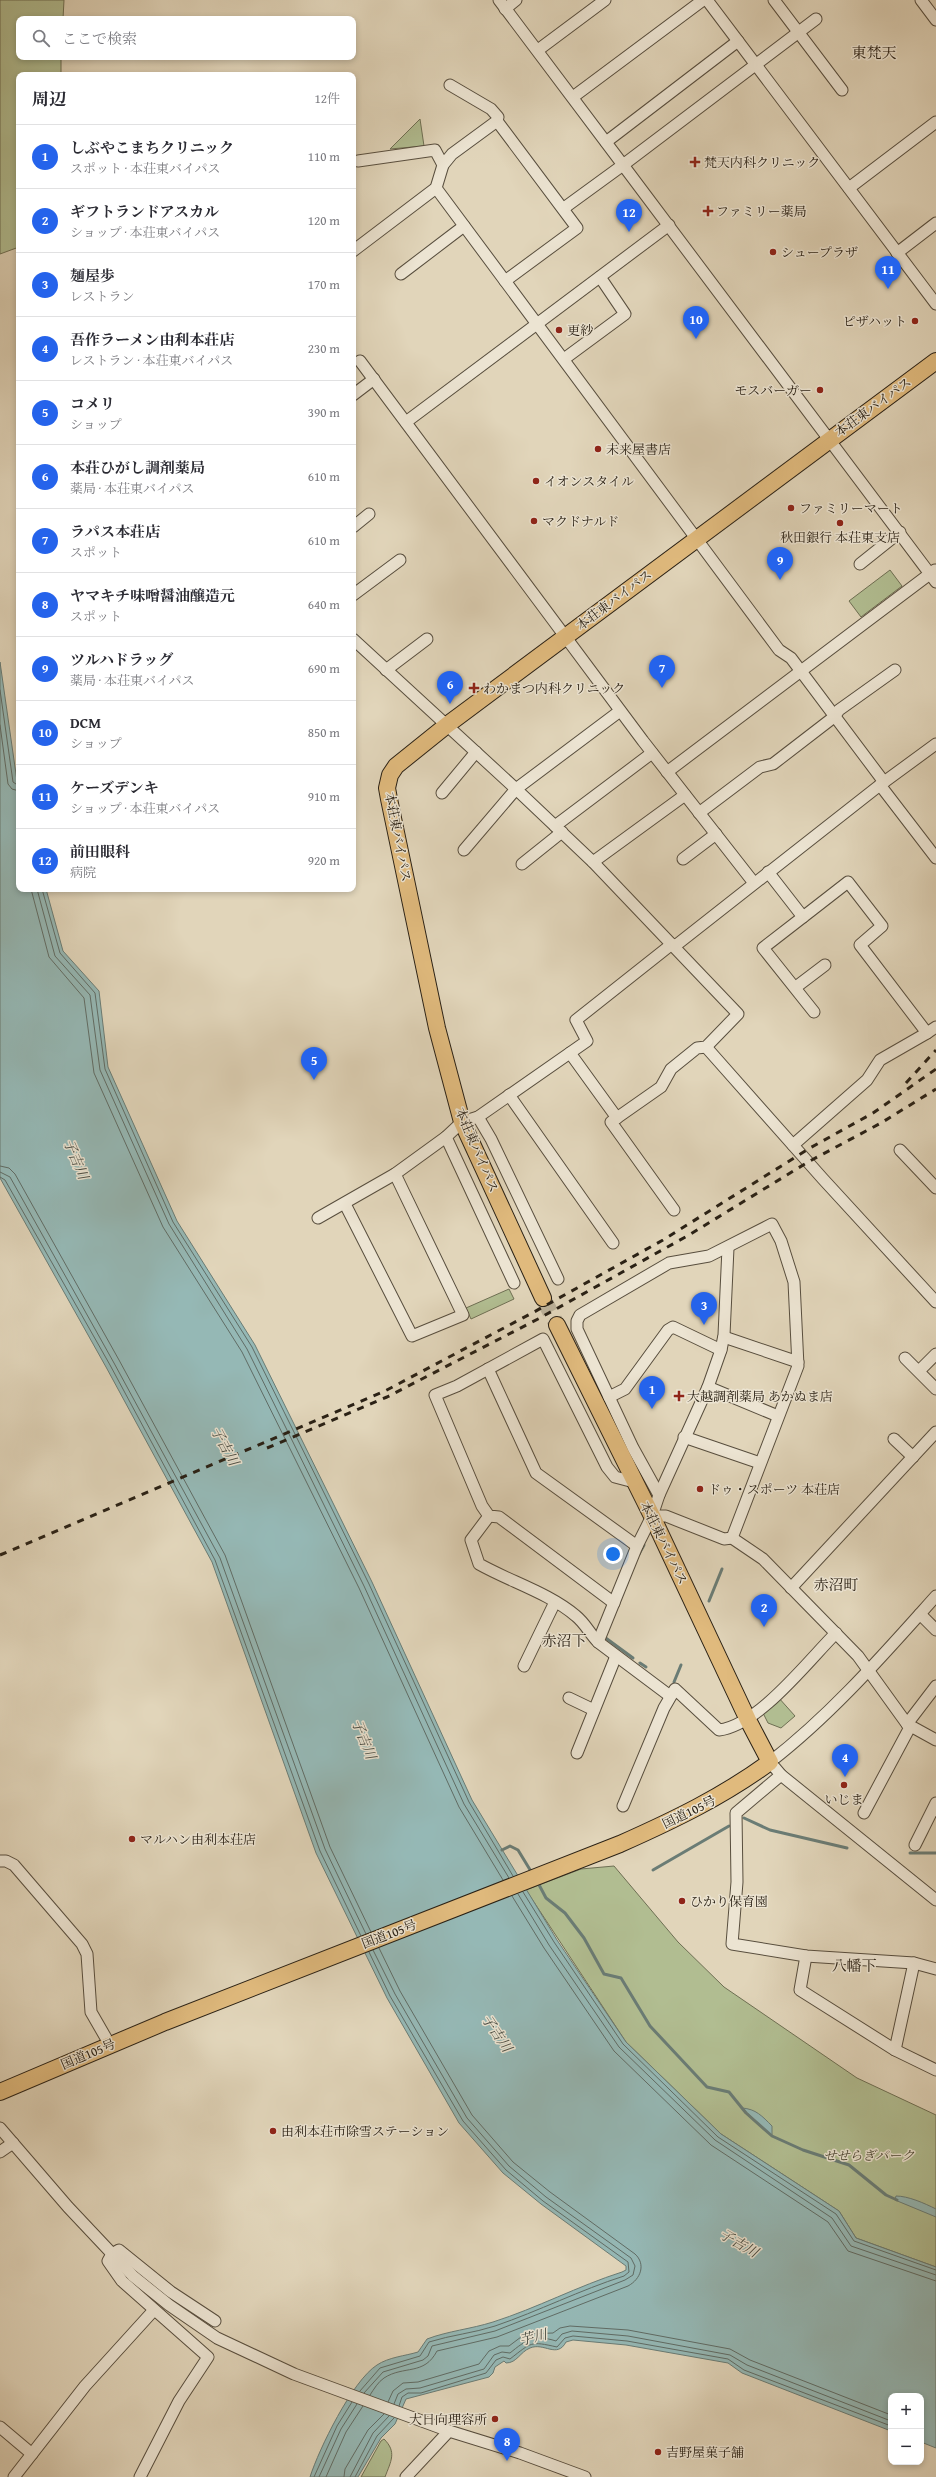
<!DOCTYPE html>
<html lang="ja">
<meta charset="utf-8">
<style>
body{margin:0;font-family:"Gentium Book Plus","Noto Serif JP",serif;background:#f7f7f7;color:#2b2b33}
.controls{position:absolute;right:12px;bottom:12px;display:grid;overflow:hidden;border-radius:8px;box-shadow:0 2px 6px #0003}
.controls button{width:36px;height:36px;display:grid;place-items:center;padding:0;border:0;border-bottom:1px solid #e1e1e2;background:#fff;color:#2b2b33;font:20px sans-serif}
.you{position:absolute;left:613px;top:1554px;width:14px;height:14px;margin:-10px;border:3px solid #fff;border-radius:50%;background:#1a73e8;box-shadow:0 0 0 6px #1a73e833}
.badge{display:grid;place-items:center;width:26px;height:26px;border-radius:50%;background:#2563eb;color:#fff;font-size:13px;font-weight:700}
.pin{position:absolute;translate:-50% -33px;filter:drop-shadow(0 1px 2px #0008)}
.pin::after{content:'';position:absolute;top:21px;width:14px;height:12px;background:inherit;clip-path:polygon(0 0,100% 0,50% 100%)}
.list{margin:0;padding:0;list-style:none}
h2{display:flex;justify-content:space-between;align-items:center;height:52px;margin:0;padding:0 16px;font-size:17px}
h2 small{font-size:13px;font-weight:400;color:#7c7c81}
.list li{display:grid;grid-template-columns:26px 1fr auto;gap:12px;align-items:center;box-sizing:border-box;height:64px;padding:0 16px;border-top:1px solid #e1e1e2}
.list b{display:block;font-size:15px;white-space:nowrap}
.list p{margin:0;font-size:13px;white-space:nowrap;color:#7c7c81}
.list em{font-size:13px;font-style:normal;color:#7c7c81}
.icon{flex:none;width:22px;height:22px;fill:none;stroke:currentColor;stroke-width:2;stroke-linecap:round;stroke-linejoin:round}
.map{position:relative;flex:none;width:936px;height:2477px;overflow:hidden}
.search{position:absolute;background:#fff;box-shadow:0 2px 6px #0003;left:16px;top:16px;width:340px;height:44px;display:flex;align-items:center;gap:10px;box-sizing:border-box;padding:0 14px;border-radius:8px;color:#7c7c81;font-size:15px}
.panel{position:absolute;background:#fff;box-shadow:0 2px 6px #0003;left:16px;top:72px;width:340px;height:820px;border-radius:8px}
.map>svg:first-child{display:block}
.green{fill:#b1bd91;stroke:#6e6f53}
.water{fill:#95b8b5;stroke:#6a7c75}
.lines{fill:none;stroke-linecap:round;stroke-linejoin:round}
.shore{stroke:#606c65;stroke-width:1}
.stream{stroke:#6a7c75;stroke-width:3}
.highway-tunnel{stroke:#bcb199;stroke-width:16;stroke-dasharray:16 8;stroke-linecap:butt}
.minor-casing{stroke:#584e3e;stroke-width:13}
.highway-casing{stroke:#2a2115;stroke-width:18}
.minor{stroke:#ece4d2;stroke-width:11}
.highway{stroke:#e0ba7d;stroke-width:16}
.rail{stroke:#2a2115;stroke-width:3;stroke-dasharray:7 7;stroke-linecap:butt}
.poi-dot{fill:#8f2418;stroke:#ece4d2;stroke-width:1.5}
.labels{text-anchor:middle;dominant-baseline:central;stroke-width:3;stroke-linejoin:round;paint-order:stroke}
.poi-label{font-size:13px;fill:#2a2115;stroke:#ece4d2;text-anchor:start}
.street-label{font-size:13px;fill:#2a2115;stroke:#ece4d2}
.park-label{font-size:13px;font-style:italic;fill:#4c4834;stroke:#ece4d2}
.water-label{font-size:14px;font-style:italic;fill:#4a4e45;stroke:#ece4d2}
.quarter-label{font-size:15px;fill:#2a2115;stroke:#ece4d2}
</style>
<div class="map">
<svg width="936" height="2477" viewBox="0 0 936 2477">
<rect width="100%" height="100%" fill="#e1d5ba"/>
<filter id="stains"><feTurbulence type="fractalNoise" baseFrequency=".005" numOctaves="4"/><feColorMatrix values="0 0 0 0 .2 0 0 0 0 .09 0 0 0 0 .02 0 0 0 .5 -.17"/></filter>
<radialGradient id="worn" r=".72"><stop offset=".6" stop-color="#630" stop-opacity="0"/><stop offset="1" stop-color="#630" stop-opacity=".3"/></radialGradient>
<!-- green -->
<g class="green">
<polygon points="0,0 64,0 63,19 19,19 19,57 61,57 61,75 19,75 19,247 0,254"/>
<polygon points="420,119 424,146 390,149"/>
<polygon points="890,570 902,586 861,617 849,601"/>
<polygon points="509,1289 514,1299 471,1319 466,1308"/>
<polygon points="778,1697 795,1716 781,1728 768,1723 763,1713"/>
<polygon points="614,1866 678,1942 724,1987 857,2078 936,2115 936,2267 856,2238 839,2211 721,2134 626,2042 526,1890 581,1869"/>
<path d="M384,2439C397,2452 391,2461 385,2477H361L381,2441Z"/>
</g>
<!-- water -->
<g class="water">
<path d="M0,662L19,795V889H46L63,951L99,991L108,1067L177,1221L255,1345L372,1582L472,1800L557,1940L626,2042L721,2134L839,2211L856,2238L936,2267V2448L921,2442V2396H891V2431L742,2373L728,2363L626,2345L573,2340L566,2342C557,2359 544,2342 530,2348C520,2352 517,2363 506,2363L504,2361L495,2367L493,2373L489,2377L406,2399L395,2424L381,2438L358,2477H310C319,2449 352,2381 377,2365C389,2357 405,2356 418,2352L427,2339C448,2331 471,2329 493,2322C537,2308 578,2286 622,2272L626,2270V2266L541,2204L503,2173L459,2123L387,1998L316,1853L212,1562L106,1367L0,1178Z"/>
<path d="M742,2108C756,2109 762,2116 772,2126V2136Z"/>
<path d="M896,2196C908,2196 924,2203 936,2209V2217L895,2200Z"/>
</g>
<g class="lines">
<!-- shore -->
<g class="shore">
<polyline points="0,690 13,782 19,786"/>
<polyline points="0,725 8,784 12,789 19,791"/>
<polyline points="31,889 49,957 84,998 94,1073 163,1227 242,1352 359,1588 459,1807 503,1880"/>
<polyline points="37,889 55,956 90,995 100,1070 169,1224 247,1349 364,1586 464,1804 509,1878"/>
<polyline points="42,889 60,953 95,993 105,1069 173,1222 252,1347 369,1584 469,1802 513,1876"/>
<polyline points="0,1166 9,1168 15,1174 119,1360 225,1555 330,1847 371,1932"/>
<polyline points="0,1172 10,1177 114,1363 220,1558 325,1849 366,1934"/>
<polyline points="0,1177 5,1180 110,1365 215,1560 320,1851 361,1936"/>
<polyline points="523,1892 554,1942 623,2044 718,2137 836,2214 854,2241 936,2270"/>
<polyline points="518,1894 549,1945 619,2047 715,2140 832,2218 851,2246 936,2275"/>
<polyline points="512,1896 544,1948 614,2051 711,2145 828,2222 848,2251 936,2281"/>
<path d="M360,2391L380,2368L420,2356L429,2342C451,2335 474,2333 495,2326C539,2311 580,2290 624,2276L629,2272L628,2262L543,2201L506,2170L463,2121L390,1996L369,1952"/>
<polyline points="364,2393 383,2372 423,2360 428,2356 432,2346 495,2331 625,2280 633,2275 635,2266 631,2258 546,2197 509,2166 467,2118 395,1994 373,1950"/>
<path d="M370,2395C374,2389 378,2382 384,2378C404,2365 424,2376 437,2351L497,2337L628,2286C641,2279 646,2264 635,2254L550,2192L513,2162L472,2115L400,1991L379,1948"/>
<polyline points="388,2402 393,2391 403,2383 418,2382 479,2364 489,2351 500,2346 509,2346 525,2334 553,2333 560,2328 570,2326 628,2330 730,2349 750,2360 891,2415"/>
<path d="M394,2404L398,2394L406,2389L420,2388L484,2369L494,2355L502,2352L510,2353C526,2340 534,2334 556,2341L562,2334L572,2331L628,2336L730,2355L747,2365L891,2421"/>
<path d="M399,2406L402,2397L408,2393H421L486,2373L496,2360L503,2357L510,2359C532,2342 530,2341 557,2347L565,2338L573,2336L627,2341L728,2359L744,2370L891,2426"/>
<polyline points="314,2477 337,2426 352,2402"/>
<polyline points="319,2477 341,2429 357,2404"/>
<polyline points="326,2477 346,2432 363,2406"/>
<polyline points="344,2477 345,2469 368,2430 384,2414"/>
<polyline points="350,2477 373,2433 389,2416"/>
<polyline points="355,2477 377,2436 394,2418"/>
</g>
<!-- stream -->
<g class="stream">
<polyline points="639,1554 644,1545"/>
<polyline points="709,1601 722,1569"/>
<polyline points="603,1636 633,1658"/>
<polyline points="640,1663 646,1667"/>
<polyline points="674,1682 681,1665"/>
<polyline points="744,1818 770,1830 847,1848"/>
<polyline points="502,1850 510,1846 518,1850 532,1873"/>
<polyline points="910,1853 936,1853"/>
<polyline points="653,1870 729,1826"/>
<polyline points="537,1881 546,1898 565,1913 584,1938 604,1974 621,1978 650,2026 707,2087 729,2092 746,2113 772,2136 803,2150 849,2165 886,2195 897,2200"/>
</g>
<!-- highway-tunnel -->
<polyline class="highway-tunnel" points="543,1298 557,1325"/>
<!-- minor casing -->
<g class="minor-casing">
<g id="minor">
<polyline points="499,0 623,165 816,19"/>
<polyline points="707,0 936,304"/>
<polyline points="774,0 842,90"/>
<polyline points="921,0 936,20"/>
<polyline points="505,9 516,0"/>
<polyline points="538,50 605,0"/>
<polyline points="450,85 491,109 498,117 497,121 577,228 505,281"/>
<polyline points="573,97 703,0"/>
<polyline points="606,142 738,41"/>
<polyline points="358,161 435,150 443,165"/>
<polyline points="436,188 779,650 791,658 884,782"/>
<polyline points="849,188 936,122"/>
<polyline points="564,208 623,165 936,582"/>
<polyline points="353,251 436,188 443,165 452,154 497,121"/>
<polyline points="897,253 936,223"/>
<polyline points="401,274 464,226"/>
<polyline points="564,359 625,314 600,277"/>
<polyline points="360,361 643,741 754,883"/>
<polyline points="353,395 374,379"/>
<polyline points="406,422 669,225"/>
<polyline points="353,527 369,514"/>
<polyline points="860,564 900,532"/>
<polyline points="353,595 400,560"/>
<polyline points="353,639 516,789 593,862 738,1014 706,1047 697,1048 671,1069 661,1087 611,1122 674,1210"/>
<polyline points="386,670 427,639"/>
<polyline points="667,772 935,570"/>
<polyline points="880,785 936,858"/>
<polyline points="442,793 476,752"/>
<polyline points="699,813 760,767 773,764 834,717 839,710 895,670"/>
<polyline points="555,826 652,753"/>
<polyline points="464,850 516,789 620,711"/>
<polyline points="683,859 716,834"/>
<polyline points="593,862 685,795"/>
<polyline points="522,864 562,832"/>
<polyline points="768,872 803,917 848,882 882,926 860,945 927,1033 936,1027"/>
<polyline points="803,917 763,948 814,1012"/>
<polyline points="675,946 880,785 936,744"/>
<polyline points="796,987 825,965"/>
<polyline points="706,1047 823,1179 936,1302"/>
<polyline points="570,1053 617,1118"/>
<polyline points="509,1095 613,1243"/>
<polyline points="478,1117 491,1139 558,1279"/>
<polyline points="446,1137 514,1283"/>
<polyline points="793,1145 867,1080 880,1060 927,1033"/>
<polyline points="900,1150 936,1188"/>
<polyline points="345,1204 412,1336 463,1315 395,1174"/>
<polyline points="318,1218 395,1174 446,1137 462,1122 478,1117 587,1041 576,1020 672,944"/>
<polyline points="724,1337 798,1362"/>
<polyline points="905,1358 936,1389"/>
<polyline points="488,1369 536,1473 637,1546"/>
<polyline points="919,1371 936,1354"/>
<polyline points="708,1387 778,1416"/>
<polyline points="609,1397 625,1389 668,1330 673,1327 721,1350"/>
<polyline points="684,1437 760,1463"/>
<polyline points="894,1439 913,1457"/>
<polyline points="659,1495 633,1448 577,1329 577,1321 580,1315 669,1263 709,1256 772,1224 781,1241 794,1282 798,1366 732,1538"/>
<path d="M489,1516L471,1540L479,1564C511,1582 549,1593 576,1616C585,1623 590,1634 598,1642L670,1696"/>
<polyline points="652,1516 666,1516 724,1539 732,1538 763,1559 858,1656 907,1724 936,1740"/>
<polyline points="791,1588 936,1432"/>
<path d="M936,1596C884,1654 832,1714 770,1762L781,1775L936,1900"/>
<polyline points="614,1603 499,1517 489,1516 482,1506 435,1395 457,1386 543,1339 607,1467 615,1477 634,1482"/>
<polyline points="920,1614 936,1630"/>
<polyline points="598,1642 637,1546 652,1516 659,1495 708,1387 721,1350 724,1335 728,1248"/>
<polyline points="524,1666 555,1602"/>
<polyline points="569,1698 594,1710"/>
<polyline points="907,1724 936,1686"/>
<polyline points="577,1753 616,1656"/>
<polyline points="781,1775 736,1813 737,1882 732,1944 806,1956 914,1963 936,1969"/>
<path d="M623,1806L664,1708L675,1689L719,1730C759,1725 807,1662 836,1633"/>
<polyline points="864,1813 910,1727"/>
<polyline points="915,1845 936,1803"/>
<polyline points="0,1861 6,1861 14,1865 82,1944 87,1954 91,2012 110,2045"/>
<polyline points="806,1956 800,1990 895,2050 936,2070"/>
<polyline points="895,2050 914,1963"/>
<polyline points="0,2128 68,2207 133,2276 169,2305 217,2338 294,2374 449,2431 520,2453 585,2477"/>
<polyline points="0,2152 13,2143"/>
<polyline points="0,2427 32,2454"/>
<polyline points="14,2477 85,2386 154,2310"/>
<polyline points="140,2477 179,2401 208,2357 122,2281 108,2261 112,2254 119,2250 171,2292 215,2321"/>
<polyline points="406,2477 449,2431"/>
</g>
</g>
<!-- highway casing -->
<g class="highway-casing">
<g id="highway">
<polyline points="543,1298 462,1122 437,1028 389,799 387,788 390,775 396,766 447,725 936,361"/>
<path d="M0,2092L165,2022L620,1844C674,1820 722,1797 770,1762L748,1720L652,1516L557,1325"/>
</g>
</g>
<!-- minor -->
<use href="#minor" class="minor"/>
<!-- highway -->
<use href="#highway" class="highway"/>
<!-- rail -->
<g class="rail">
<polyline points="906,1083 936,1050"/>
<polyline points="267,1448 387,1397 538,1319 689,1235 808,1162 881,1123 936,1089"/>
<polyline points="0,1555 385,1391 534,1312 663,1240 810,1148 873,1113 936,1069"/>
</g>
</g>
<!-- markers -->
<g class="poi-dot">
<path d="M693 156h4v4h4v4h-4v4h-4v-4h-4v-4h4z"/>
<path d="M706 205h4v4h4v4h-4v4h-4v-4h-4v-4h4z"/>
<circle cx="773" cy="252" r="4"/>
<circle cx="915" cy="321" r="4"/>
<circle cx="559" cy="330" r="4"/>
<circle cx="820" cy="390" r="4"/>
<circle cx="598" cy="449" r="4"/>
<circle cx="536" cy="481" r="4"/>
<circle cx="791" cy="508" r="4"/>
<circle cx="534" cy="521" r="4"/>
<circle cx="840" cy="523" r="4"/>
<path d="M472 682h4v4h4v4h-4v4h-4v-4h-4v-4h4z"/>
<path d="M677 1390h4v4h4v4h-4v4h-4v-4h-4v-4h4z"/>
<circle cx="700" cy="1489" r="4"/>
<circle cx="844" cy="1785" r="4"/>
<circle cx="132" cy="1839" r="4"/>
<circle cx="682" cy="1901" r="4"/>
<circle cx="273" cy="2131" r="4"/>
<circle cx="495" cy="2419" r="4"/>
<circle cx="658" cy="2452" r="4"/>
</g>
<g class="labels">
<!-- poi labels -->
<g class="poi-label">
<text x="704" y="162">梵天内科クリニック</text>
<text x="716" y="211">ファミリー薬局</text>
<text x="781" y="252">シュープラザ</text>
<text x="907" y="321" text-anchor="end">ピザハット</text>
<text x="567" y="330">更紗</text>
<text x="812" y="390" text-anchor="end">モスバーガー</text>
<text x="606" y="449">未来屋書店</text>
<text x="544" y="481">イオンスタイル</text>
<text x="799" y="508">ファミリーマート</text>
<text x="542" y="521">マクドナルド</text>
<text x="840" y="537" text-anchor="middle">秋田銀行 本荘東支店</text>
<text x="483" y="688">わかまつ内科クリニック</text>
<text x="687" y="1396">大越調剤薬局 あかぬま店</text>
<text x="708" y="1489">ドゥ・スポーツ 本荘店</text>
<text x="844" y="1799" text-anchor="middle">いじま</text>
<text x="140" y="1839">マルハン由利本荘店</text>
<text x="690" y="1901">ひかり保育園</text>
<text x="281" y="2131">由利本荘市除雪ステーション</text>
<text x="487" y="2419" text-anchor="end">大日向理容所</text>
<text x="666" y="2452">吉野屋菓子舗</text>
</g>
<!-- street labels -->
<g class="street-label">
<text transform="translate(873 407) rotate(-36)">本荘東バイパス</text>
<text transform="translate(614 600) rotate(-37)">本荘東バイパス</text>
<text transform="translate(398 837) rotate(79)">本荘東バイパス</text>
<text transform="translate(477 1150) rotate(67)">本荘東バイパス</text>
<text transform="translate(664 1543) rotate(64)">本荘東バイパス</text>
<text transform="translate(689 1812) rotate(-26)">国道105号</text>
<text transform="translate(389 1934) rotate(-21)">国道105号</text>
<text transform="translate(88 2054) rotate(-23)">国道105号</text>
</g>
<!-- park labels -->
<g class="park-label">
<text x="869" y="2155">せせらぎパーク</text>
</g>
<!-- water labels -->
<g class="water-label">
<text transform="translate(76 1159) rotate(67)">子吉川</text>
<text transform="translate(225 1446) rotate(61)">子吉川</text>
<text transform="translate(364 1739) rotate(68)">子吉川</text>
<text transform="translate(497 2033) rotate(56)">子吉川</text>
<text transform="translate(739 2243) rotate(30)">子吉川</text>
<text transform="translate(533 2337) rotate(-14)">芋川</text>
</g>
<!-- quarter labels -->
<g class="quarter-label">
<text x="874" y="52">東梵天</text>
<text x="836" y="1584">赤沼町</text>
<text x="564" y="1640">赤沼下</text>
<text x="854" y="1965">八幡下</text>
</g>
</g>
<rect width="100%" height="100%" filter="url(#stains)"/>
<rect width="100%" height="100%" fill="url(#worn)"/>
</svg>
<div class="controls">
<button>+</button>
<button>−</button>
</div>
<div class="you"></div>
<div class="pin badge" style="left:652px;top:1409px">1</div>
<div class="pin badge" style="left:764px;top:1627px">2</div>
<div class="pin badge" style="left:704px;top:1325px">3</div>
<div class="pin badge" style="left:845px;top:1777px">4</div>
<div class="pin badge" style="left:314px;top:1080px">5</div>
<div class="pin badge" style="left:450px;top:704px">6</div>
<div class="pin badge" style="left:662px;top:688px">7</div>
<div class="pin badge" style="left:507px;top:2461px">8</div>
<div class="pin badge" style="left:780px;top:580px">9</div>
<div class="pin badge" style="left:696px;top:339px">10</div>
<div class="pin badge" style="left:888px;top:289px">11</div>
<div class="pin badge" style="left:629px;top:232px">12</div>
<div class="search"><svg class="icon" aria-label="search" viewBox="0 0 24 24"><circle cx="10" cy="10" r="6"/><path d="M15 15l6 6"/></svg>ここで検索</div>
<section class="panel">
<h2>周辺<small>12件</small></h2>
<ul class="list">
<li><span class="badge">1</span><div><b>しぶやこまちクリニック</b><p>スポット · 本荘東バイパス</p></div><em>110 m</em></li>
<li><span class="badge">2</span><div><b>ギフトランドアスカル</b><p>ショップ · 本荘東バイパス</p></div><em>120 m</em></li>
<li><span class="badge">3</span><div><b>麺屋歩</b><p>レストラン</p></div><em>170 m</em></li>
<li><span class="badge">4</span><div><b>吾作ラーメン由利本荘店</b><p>レストラン · 本荘東バイパス</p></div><em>230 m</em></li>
<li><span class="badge">5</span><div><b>コメリ</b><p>ショップ</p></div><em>390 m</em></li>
<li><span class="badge">6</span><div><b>本荘ひがし調剤薬局</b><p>薬局 · 本荘東バイパス</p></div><em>610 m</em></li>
<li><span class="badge">7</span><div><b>ラパス本荘店</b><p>スポット</p></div><em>610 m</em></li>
<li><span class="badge">8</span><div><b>ヤマキチ味噌醤油醸造元</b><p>スポット</p></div><em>640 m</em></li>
<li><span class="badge">9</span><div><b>ツルハドラッグ</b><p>薬局 · 本荘東バイパス</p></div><em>690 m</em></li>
<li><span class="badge">10</span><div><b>DCM</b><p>ショップ</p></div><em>850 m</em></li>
<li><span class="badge">11</span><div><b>ケーズデンキ</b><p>ショップ · 本荘東バイパス</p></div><em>910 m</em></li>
<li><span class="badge">12</span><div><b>前田眼科</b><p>病院</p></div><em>920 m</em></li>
</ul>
</section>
</div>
